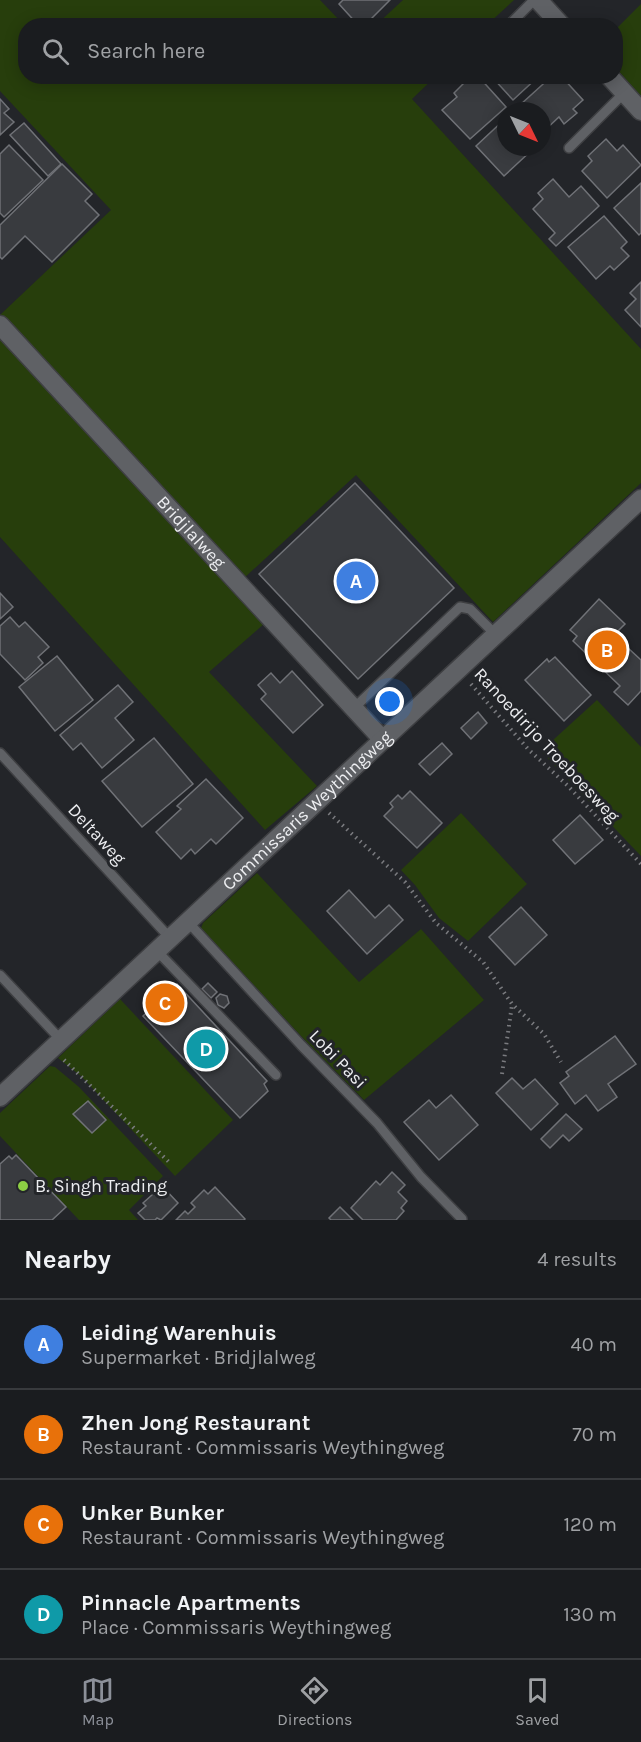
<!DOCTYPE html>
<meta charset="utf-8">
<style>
body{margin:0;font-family:Karla,sans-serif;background:#27292c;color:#f1f3f6}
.compass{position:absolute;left:497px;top:102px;width:54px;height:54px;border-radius:50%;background:#1a1c1f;box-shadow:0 3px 15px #0003;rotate:133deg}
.you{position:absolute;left:390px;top:702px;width:21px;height:21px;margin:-15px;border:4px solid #fff;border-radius:50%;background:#1a73e8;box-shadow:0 0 0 9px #1a73e833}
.badge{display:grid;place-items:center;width:39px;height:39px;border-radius:50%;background:#8c9099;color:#fff;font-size:20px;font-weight:700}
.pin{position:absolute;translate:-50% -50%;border:3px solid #fff;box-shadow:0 2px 6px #0006}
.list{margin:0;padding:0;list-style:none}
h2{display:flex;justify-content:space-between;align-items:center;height:78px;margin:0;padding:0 24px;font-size:26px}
h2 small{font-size:20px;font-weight:400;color:#9fa1a4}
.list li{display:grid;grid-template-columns:39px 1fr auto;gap:18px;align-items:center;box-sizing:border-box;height:90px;padding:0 24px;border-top:2px solid #383a3d}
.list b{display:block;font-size:22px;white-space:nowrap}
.list p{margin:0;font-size:20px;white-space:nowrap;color:#9fa1a4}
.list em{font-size:20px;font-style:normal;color:#9fa1a4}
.icon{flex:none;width:33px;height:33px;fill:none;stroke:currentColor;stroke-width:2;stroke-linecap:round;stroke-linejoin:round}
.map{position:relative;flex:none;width:641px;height:1220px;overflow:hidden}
.search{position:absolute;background:#1a1c1f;box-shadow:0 3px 15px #0003;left:18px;right:18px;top:18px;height:66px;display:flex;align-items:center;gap:15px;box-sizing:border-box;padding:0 21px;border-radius:24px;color:#9fa1a4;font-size:22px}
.sheet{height:438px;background:#1a1c1f}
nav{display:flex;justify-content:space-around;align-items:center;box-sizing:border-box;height:84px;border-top:2px solid #383a3d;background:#1a1c1f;font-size:16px;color:#9fa1a4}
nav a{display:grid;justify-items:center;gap:3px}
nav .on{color:#8c9099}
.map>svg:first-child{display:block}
.green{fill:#273e0c}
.building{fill:#393b3f;stroke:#707277;stroke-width:1.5}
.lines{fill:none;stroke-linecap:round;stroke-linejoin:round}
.service-casing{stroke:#3e3f42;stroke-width:12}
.minor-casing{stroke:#3e3f42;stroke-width:21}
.secondary-casing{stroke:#3e3f42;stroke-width:21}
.path{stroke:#7a7b7f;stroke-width:4;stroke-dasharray:1.5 4.5;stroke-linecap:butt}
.service{stroke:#5f6165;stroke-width:9}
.minor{stroke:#5f6165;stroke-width:18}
.secondary{stroke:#5f6165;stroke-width:18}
.poi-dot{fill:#8dce44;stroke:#232529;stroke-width:2}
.labels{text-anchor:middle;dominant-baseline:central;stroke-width:6;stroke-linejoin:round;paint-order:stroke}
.street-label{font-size:18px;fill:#edeef1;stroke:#232529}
.poi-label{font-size:18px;fill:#edeef1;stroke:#232529;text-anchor:start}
</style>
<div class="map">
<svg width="641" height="1220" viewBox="0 0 641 1220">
<rect width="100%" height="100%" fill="#232529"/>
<!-- green -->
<g class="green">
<polygon points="0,0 320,0 344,25 26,26 26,76 435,77 412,99 641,349 641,483 493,622 356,475 243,579 0,315 111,210 0,91"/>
<polygon points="403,0 514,0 487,25 376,25"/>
<polygon points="641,4 641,96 616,68 616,29"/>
<polygon points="0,332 265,623 209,672 317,786 265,830 0,537"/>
<polygon points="597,700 641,747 641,856 541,751"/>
<polygon points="461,813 527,884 468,941 439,918 415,885 401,870"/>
<polygon points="257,873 359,982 421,929 484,1000 364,1100 301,1036 201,928 203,923"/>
<polygon points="120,999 233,1120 175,1176 81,1076 58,1058"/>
<polygon points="50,1066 55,1067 79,1087 163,1176 129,1210 138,1220 79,1220 0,1136 0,1113"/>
</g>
<!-- building -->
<g class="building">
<polygon points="343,0 390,0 364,26 359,26 339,4"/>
<polygon points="471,76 478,76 506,107 470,139 442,110 457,97 454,93"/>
<polygon points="491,76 539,76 513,100"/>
<polygon points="552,76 561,76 583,100 573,109 577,113 564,124 559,117 544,131 542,129 542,111 526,111 520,105"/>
<polygon points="0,99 9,109 4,113 14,122 0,135"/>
<polygon points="506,118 506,147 530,147 532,150 504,176 476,146"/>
<polygon points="24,123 61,164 48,176 10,135"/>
<polygon points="606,139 617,151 623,145 641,165 607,198 582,171 592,161 588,156"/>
<polygon points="9,145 43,180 4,217 0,213 0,154"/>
<polygon points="62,164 92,194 85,201 99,215 52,262 25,236 2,259 0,257 0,225"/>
<polygon points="553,179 569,197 581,186 599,206 556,246 549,239 555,233 533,209 543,199 538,193"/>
<polygon points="641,183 641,233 639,235 614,208"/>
<polygon points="604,216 627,242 621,248 629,256 614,270 610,266 596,279 568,247"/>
<polygon points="641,282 641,327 625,310 636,299 630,293"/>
<polygon points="355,483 454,588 358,679 259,574"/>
<polygon points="0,593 13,607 0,619"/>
<polygon points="599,599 625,624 614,635 641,660 641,691 628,705 614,692 620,686 573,641 577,636 570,630"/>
<polygon points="10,617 19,627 25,622 49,647 38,657 43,663 25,680 0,654 0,626"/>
<polygon points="57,656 93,700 55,731 19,687"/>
<polygon points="555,657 591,695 564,721 525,680 547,659 549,662"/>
<polygon points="292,671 323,705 293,733 261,699 266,694 258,685 271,673 280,683"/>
<polygon points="118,685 133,702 115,718 134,740 102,768 81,743 73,750 60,735"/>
<polygon points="478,712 487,723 471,739 461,728"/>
<polygon points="154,738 193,784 142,827 102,781"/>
<polygon points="442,743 452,754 430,775 419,764"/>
<polygon points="206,779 243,818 216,844 211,839 195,854 191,849 181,859 156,832 181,809 177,806"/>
<polygon points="410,791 442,823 417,848 384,816 393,807 390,803 398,795 402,799"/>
<polygon points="580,815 603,840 575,864 553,840"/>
<polygon points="349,890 375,918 389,905 403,920 367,954 327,911"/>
<polygon points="521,907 547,935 515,965 489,937"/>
<polygon points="208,983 217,992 211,998 202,989"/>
<polygon points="177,984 267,1081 264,1084 268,1091 240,1118 143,1016"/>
<polygon points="220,994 227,996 229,1003 224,1008 218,1005 216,998"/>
<polygon points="615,1036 636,1064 608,1084 617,1097 598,1111 586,1095 575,1104 560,1083 569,1076 566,1072"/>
<polygon points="512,1078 523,1089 535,1079 558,1104 531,1130 496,1093"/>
<polygon points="451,1095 478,1125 439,1160 404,1122 429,1100 436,1108"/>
<polygon points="88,1101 106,1120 92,1133 73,1114"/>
<polygon points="566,1114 582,1129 569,1141 563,1135 550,1148 541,1139"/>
<polygon points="16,1155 66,1207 52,1220 0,1220 0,1164 9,1156 12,1159"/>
<polygon points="392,1172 405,1185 398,1192 407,1201 401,1208 404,1211 396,1220 363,1220 351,1208 376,1181 380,1185"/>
<polygon points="162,1186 178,1203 161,1220 157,1218 155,1220 145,1220 138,1213 146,1206 143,1203"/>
<polygon points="215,1187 245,1219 244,1220 176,1220 185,1211 188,1214 195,1207 191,1203 204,1190 208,1194"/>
<polygon points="340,1207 353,1220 331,1220 329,1218"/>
</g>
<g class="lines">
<!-- service casing -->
<g class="service-casing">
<g id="service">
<polyline points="508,26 534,0"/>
<polyline points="569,148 624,93"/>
<polyline points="354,708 460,607 470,609 496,635"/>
<polyline points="0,753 170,938"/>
<polyline points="188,922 301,1045 377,1123 421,1177 462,1219"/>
<polyline points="157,951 276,1075"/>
<polyline points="0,975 61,1040"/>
</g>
</g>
<!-- minor casing -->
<g class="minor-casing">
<g id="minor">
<polyline points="538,0 562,26"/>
<polyline points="609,76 641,111"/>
<path id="s1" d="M0,325L383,740"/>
</g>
</g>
<!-- secondary casing -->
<g class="secondary-casing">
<g id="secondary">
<path id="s2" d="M0,1097L641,499"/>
</g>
</g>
<!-- path -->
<g class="path">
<polyline points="471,684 528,749 568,786 641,864"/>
<polyline points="329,813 405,882 436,923 483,962 512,1004 544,1034 561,1062"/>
<polyline points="64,1060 171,1164"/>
<polyline points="502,1074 512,1005"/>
</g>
<!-- service -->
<use href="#service" class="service"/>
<!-- minor -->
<use href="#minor" class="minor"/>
<!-- secondary -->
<use href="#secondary" class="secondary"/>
</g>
<!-- markers -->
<circle class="poi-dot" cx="23" cy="1186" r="6"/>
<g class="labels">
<!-- street labels -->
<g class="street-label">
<text stroke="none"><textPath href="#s1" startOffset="282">Bridjlalweg</textPath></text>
<text transform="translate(547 745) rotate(47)">Ranoedirijo Troeboesweg</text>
<text stroke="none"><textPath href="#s2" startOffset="420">Commissaris Weythingweg</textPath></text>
<text transform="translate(97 834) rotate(47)">Deltaweg</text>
<text transform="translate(338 1059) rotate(46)">Lobi Pasi</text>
</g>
<!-- poi labels -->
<g class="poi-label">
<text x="35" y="1186">B. Singh Trading</text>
</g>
</g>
</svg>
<svg class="compass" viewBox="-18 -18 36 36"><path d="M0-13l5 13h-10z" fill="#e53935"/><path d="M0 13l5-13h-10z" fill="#9fa1a4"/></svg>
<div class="you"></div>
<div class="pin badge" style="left:356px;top:581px;background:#3f7fe0">A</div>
<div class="pin badge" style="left:607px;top:650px;background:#e8710a">B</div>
<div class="pin badge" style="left:165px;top:1003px;background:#e8710a">C</div>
<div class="pin badge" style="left:206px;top:1049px;background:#0f9aa8">D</div>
<div class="search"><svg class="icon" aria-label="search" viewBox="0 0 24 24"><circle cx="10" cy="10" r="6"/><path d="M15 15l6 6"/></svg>Search here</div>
</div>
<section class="sheet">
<h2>Nearby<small>4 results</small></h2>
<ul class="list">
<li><span class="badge" style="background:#3f7fe0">A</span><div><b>Leiding Warenhuis</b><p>Supermarket · Bridjlalweg</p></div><em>40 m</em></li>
<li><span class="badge" style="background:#e8710a">B</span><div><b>Zhen Jong Restaurant</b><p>Restaurant · Commissaris Weythingweg</p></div><em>70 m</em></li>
<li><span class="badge" style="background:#e8710a">C</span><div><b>Unker Bunker</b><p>Restaurant · Commissaris Weythingweg</p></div><em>120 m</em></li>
<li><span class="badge" style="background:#0f9aa8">D</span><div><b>Pinnacle Apartments</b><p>Place · Commissaris Weythingweg</p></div><em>130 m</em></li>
</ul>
</section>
<nav>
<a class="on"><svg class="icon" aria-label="map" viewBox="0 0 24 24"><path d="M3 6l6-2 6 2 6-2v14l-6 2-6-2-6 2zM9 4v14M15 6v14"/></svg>Map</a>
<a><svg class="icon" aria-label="directions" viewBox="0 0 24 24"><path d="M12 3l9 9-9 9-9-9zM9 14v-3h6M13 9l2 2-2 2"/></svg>Directions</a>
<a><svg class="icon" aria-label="saved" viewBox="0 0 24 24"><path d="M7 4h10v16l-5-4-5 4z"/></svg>Saved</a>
</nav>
